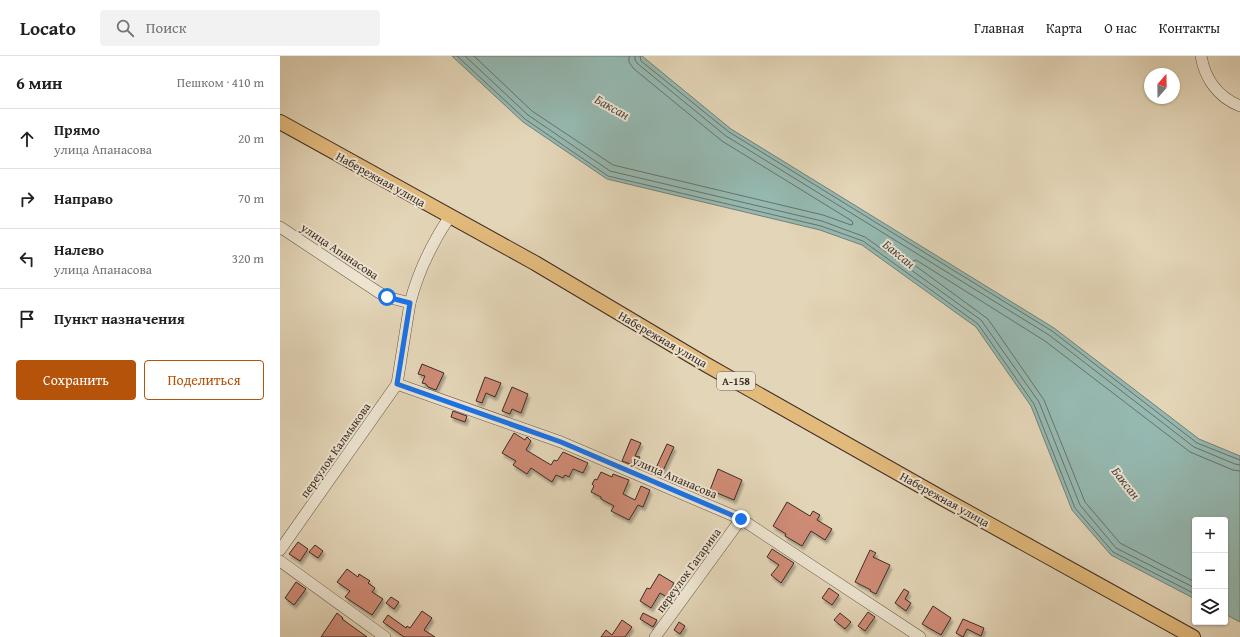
<!DOCTYPE html>
<html lang="ru">
<meta charset="utf-8">
<style>
body{margin:0;font-family:"Gentium Book Plus",serif;background:#f2f2f2;color:#202124}
.controls{position:absolute;right:12px;bottom:12px;display:grid;overflow:hidden;border-radius:4px;box-shadow:0 1px 3px #0004}
.controls button{width:36px;height:36px;display:grid;place-items:center;padding:0;border:0;border-bottom:1px solid #e0e0e0;background:#fff;color:#202124;font:20px sans-serif}
.compass{position:absolute;left:864px;top:12px;width:36px;height:36px;border-radius:50%;background:#fff;box-shadow:0 1px 3px #0004;rotate:20deg}
.stop{position:absolute;width:12px;height:12px;margin:-9px;border:3px solid #1a73e8;border-radius:50%;background:#fff}
.stop.end{background:#1a73e8;border-color:#fff;box-shadow:0 1px 4px #0008}
.list{margin:0;padding:0;list-style:none}
h2{display:flex;justify-content:space-between;align-items:center;height:52px;margin:0;padding:0 16px;font-size:17px}
h2 small{font-size:13px;font-weight:400;color:#757577}
.list li{display:grid;grid-template-columns:26px 1fr auto;gap:12px;align-items:center;box-sizing:border-box;height:60px;padding:0 16px;border-top:1px solid #e0e0e0}
.list b{display:block;font-size:15px;white-space:nowrap}
.list p{margin:0;font-size:13px;white-space:nowrap;color:#757577}
.list em{font-size:13px;font-style:normal;color:#757577}
.actions{display:flex;gap:8px;padding:12px 16px}
.actions a{flex:1;padding:9px 0;border:1px solid #b45309;border-radius:4px;text-align:center;font-size:14px;color:#b45309}
.actions .main{background:#b45309;color:#fff}
.icon{flex:none;width:22px;height:22px;fill:none;stroke:currentColor;stroke-width:2;stroke-linecap:round;stroke-linejoin:round}
.map{position:relative;flex:none;width:960px;height:581px;overflow:hidden}
header{display:flex;align-items:center;gap:24px;box-sizing:border-box;height:56px;padding:0 20px;background:#fff;border-bottom:1px solid #e0e0e0}
header strong{font-size:19px}
nav{display:flex;gap:22px;margin-inline-start:auto;font-size:14px}
.search{width:280px;height:36px;background:#f2f2f2;display:flex;align-items:center;gap:10px;box-sizing:border-box;padding:0 14px;border-radius:4px;color:#757577;font-size:15px}
main{display:flex}
aside{flex:1;background:#fff}
.map>svg:first-child{display:block}
.water{fill:#95b8b0;stroke:#728078}
.lines{fill:none;stroke-linecap:round;stroke-linejoin:round}
.shore{stroke:#69726a;stroke-width:1}
.building{fill:#cf8b76;stroke:#3d2c25;filter:url(#shadow)}
.minor-casing{stroke:#66564a;stroke-width:12}
.major-casing{stroke:#3d2c25;stroke-width:16}
.minor{stroke:#ede4d0;stroke-width:11}
.major{stroke:#e2ba7c;stroke-width:14}
.route{stroke:#1a73e8;stroke-width:5}
.labels{text-anchor:middle;dominant-baseline:central;stroke-width:4;stroke-linejoin:round;paint-order:stroke}
.shield{fill:#ede4d0;stroke:#726358;stroke-width:1}
.shield-label{font-size:11px;font-weight:bold;fill:#3d2c25}
.street-label{font-size:12px;fill:#3d2c25;stroke:#ede4d0}
.water-label{font-size:13px;font-style:italic;fill:#4f4841;stroke:#ede4d0}
</style>
<header>
<strong>Locato</strong>
<div class="search"><svg class="icon" aria-label="search" viewBox="0 0 24 24"><circle cx="10" cy="10" r="6"/><path d="M15 15l6 6"/></svg>Поиск</div>
<nav><a>Главная</a><a>Карта</a><a>О нас</a><a>Контакты</a></nav>
</header>
<main>
<aside>
<h2>6 мин<small>Пешком · 410 m</small></h2>
<ul class="list">
<li><svg class="icon" aria-label="ahead" viewBox="0 0 24 24"><path d="M12 20V5M6 11l6-6 6 6"/></svg><div><b>Прямо</b><p>улица Апанасова</p></div><em>20 m</em></li>
<li><svg class="icon" aria-label="right" viewBox="0 0 24 24"><path d="M7 20v-9h11M14 6l5 5-5 5"/></svg><div><b>Направо</b></div><em>70 m</em></li>
<li><svg class="icon" aria-label="left" viewBox="0 0 24 24"><path d="M17 20v-9H6M10 6l-5 5 5 5"/></svg><div><b>Налево</b><p>улица Апанасова</p></div><em>320 m</em></li>
<li><svg class="icon" aria-label="arrive" viewBox="0 0 24 24"><path d="M6 21V4h12l-3 4 3 4H6"/></svg><div><b>Пункт назначения</b></div></li>
</ul>
<div class="actions"><a class="main">Сохранить</a><a>Поделиться</a></div>
</aside>
<div class="map">
<svg width="960" height="581" viewBox="0 0 960 581">
<defs>
<filter id="shadow"><feDropShadow dx="2" dy="3.5" stdDeviation="1" flood-color="#0004"/></filter>
</defs>
<rect width="100%" height="100%" fill="#e3d5b7"/>
<filter id="stains"><feTurbulence type="fractalNoise" baseFrequency=".005" numOctaves="4"/><feColorMatrix values="0 0 0 0 .2 0 0 0 0 .09 0 0 0 0 .02 0 0 0 .5 -.17"/></filter>
<radialGradient id="worn" r=".72"><stop offset=".6" stop-color="#630" stop-opacity="0"/><stop offset="1" stop-color="#630" stop-opacity=".3"/></radialGradient>
<!-- water -->
<polygon class="water" points="172,0 362,0 451,73 774,272 919,383 960,400 960,566 945,558 945,464 915,464 915,543 831,499 792,454 751,350 696,271 582,189 540,174 327,123 243,66"/>
<g class="lines">
<!-- shore -->
<g class="shore">
<polyline points="177,0 245,63 328,120 541,170 583,185 698,268 754,348 795,452 833,496 915,538"/>
<polyline points="185,0 248,59 330,115 542,165 585,181 701,264 759,346 800,449 836,492 915,532"/>
<polyline points="194,0 252,55 333,109 543,159 571,169 573,168 572,165 442,85 354,13 349,6 349,0"/>
<polyline points="355,0 355,4 358,8 446,80 769,279 914,391 955,408 960,409"/>
<polyline points="360,0 361,5 449,76 772,275 917,387 960,404"/>
<polyline points="915,526 840,487 805,446 764,344 708,263 633,208 633,205 636,204 765,285 910,396 953,414 960,415"/>
</g>
</g>
<!-- building -->
<g class="building">
<polygon points="142,308 164,317 156,334 148,331 146,328 142,327 145,320 138,318"/>
<polygon points="205,321 221,327 215,341 206,337 202,347 196,345"/>
<polygon points="232,331 248,338 241,357 232,353 230,358 222,355"/>
<polygon points="173,355 187,360 185,366 171,361"/>
<polygon points="234,377 245,384 247,381 251,385 246,394 271,409 274,404 277,405 283,396 308,407 303,417 293,413 289,421 285,419 283,422 276,419 272,426 251,412 247,418 233,409 236,405 222,397"/>
<polygon points="351,383 361,387 355,400 360,401 356,410 342,405"/>
<polygon points="387,388 394,391 382,417 375,414"/>
<polygon points="438,413 462,424 454,444 430,434"/>
<polygon points="321,416 332,421 333,418 349,424 343,438 355,444 361,430 370,434 363,451 358,449 349,464 331,455 334,450 321,443 321,441 311,436 314,430 312,428 315,423 317,424"/>
<polygon points="507,446 530,460 533,455 540,459 537,464 552,473 545,484 531,475 522,490 505,480 506,478 493,470"/>
<polygon points="18,486 28,493 20,505 9,498"/>
<polygon points="35,489 43,495 38,502 29,496"/>
<polygon points="492,493 514,507 501,527 491,519 499,509 487,501"/>
<polygon points="590,494 596,497 593,501 610,509 596,538 590,535 591,534 575,526"/>
<polygon points="67,513 78,521 79,518 90,525 88,527 95,532 92,536 103,543 92,559 65,541 70,535 57,526"/>
<polygon points="379,518 394,527 387,541 380,537 371,552 360,545 367,532 370,533"/>
<polygon points="16,526 26,533 14,549 5,542"/>
<polygon points="549,532 559,539 552,549 542,542"/>
<polygon points="624,533 629,536 625,543 631,547 626,555 615,547"/>
<polygon points="111,541 119,546 114,553 106,547"/>
<polygon points="653,550 671,562 661,579 642,568"/>
<polygon points="142,555 152,562 144,574 155,581 124,581 103,566 108,559 126,572 127,570 130,572"/>
<polygon points="588,556 595,561 585,575 578,570"/>
<polygon points="57,557 63,562 62,563 87,581 41,581"/>
<polygon points="363,557 377,564 373,571 360,563"/>
<polygon points="560,557 571,566 565,573 554,564"/>
<polygon points="683,563 704,572 701,580 687,573 683,581 676,577"/>
<polygon points="342,564 352,571 345,581 321,581 326,574 332,579"/>
<polygon points="399,566 405,570 400,578 394,574"/>
</g>
<g class="lines">
<!-- minor casing -->
<g class="minor-casing">
<g id="minor">
<path d="M921,0C925,23 938,41 960,50"/>
<polyline points="0,171 98,236 107,241 130,247"/>
<polyline points="117,328 281,386 461,463 640,581"/>
<path d="M0,494L117,328L130,247C138,216 152,187 170,160"/>
<polyline points="0,505 105,581"/>
<polyline points="375,581 461,463"/>
</g>
</g>
<!-- major casing -->
<g class="major-casing">
<polyline id="major" points="0,66 255,207 425,308 662,442 913,581"/>
</g>
<!-- minor -->
<use href="#minor" class="minor"/>
<!-- major -->
<use href="#major" class="major"/>
</g>
<g class="lines">
<!-- route -->
<polyline class="route" points="107,241 130,247 117,328 281,386 461,463"/>
</g>
<g class="labels">
<!-- shield labels -->
<rect class="shield" x="437" y="316" width="38" height="18" rx="3"/>
<g class="shield-label">
<text x="456" y="325">А-158</text>
</g>
<!-- street labels -->
<g class="street-label">
<text transform="translate(101 123) rotate(29)">Набережная улица</text>
<text transform="translate(60 195) rotate(34)">улица Апанасова</text>
<text transform="translate(383 283) rotate(30)">Набережная улица</text>
<text transform="translate(55 394) rotate(-55)">переулок Калмыкова</text>
<text transform="translate(395 421) rotate(23)">улица Апанасова</text>
<text transform="translate(665 443) rotate(29)">Набережная улица</text>
<text transform="translate(408 514) rotate(-54)">переулок Гагарина</text>
</g>
<!-- water labels -->
<g class="water-label">
<text transform="translate(332 51) rotate(29)">Баксан</text>
<text transform="translate(619 198) rotate(39)">Баксан</text>
<text transform="translate(846 427) rotate(52)">Баксан</text>
</g>
</g>
<rect width="100%" height="100%" filter="url(#stains)"/>
<rect width="100%" height="100%" fill="url(#worn)"/>
</svg>
<div class="controls">
<button>+</button>
<button>−</button>
<button><svg class="icon" aria-label="layers" viewBox="0 0 24 24"><path d="M12 4l9 5-9 5-9-5zM3 14l9 5 9-5"/></svg></button>
</div>
<svg class="compass" viewBox="-18 -18 36 36"><path d="M0-13l5 13h-10z" fill="#e53935"/><path d="M0 13l5-13h-10z" fill="#757577"/></svg>
<div class="stop" style="left:107px;top:241px"></div>
<div class="stop end" style="left:461px;top:463px"></div>
</div>
</main>
